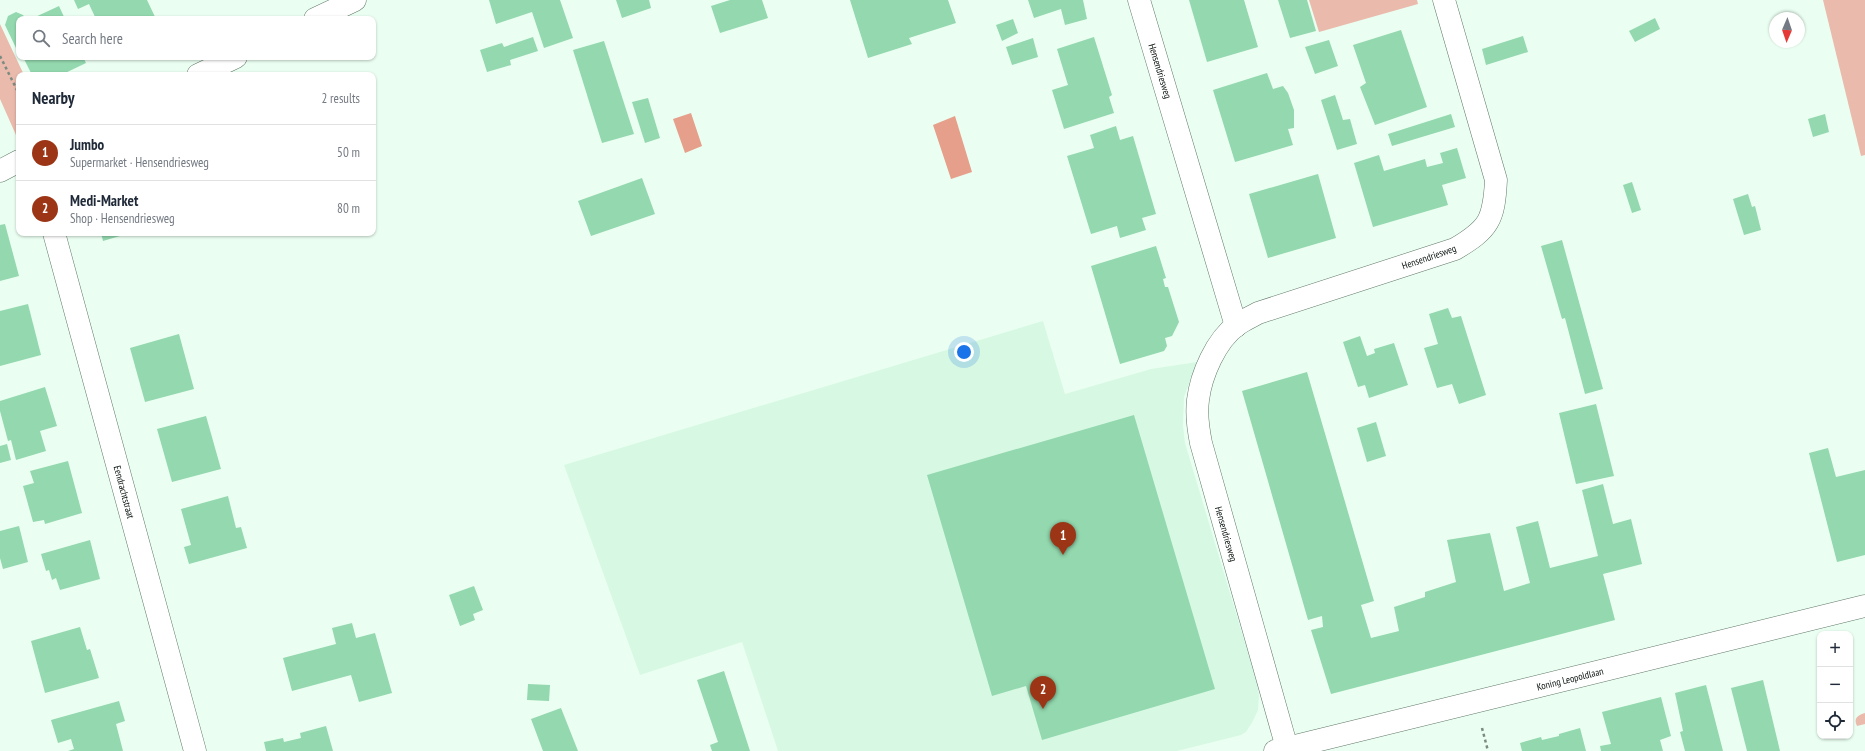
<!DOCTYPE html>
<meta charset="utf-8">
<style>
body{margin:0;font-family:"PT Sans Narrow",sans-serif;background:#f2f2f3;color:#1f2937}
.controls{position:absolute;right:12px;bottom:12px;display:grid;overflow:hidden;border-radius:8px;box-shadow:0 1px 3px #0004}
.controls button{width:36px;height:36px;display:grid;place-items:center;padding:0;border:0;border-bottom:1px solid #e0e1e3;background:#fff;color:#1f2937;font:20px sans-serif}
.compass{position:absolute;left:1769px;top:12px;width:36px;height:36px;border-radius:50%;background:#fff;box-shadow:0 1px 3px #0004;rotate:182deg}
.you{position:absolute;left:964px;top:352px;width:14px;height:14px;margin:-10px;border:3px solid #fff;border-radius:50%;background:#1a73e8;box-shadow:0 0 0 6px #1a73e833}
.badge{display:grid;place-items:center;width:26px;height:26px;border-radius:50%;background:#9c3515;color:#fff;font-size:13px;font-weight:700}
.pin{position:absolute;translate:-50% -33px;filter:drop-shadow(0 1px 2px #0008)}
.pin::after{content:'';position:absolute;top:21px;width:14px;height:12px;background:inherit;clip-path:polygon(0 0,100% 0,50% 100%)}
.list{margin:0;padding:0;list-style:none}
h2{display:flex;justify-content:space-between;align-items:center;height:52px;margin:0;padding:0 16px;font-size:17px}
h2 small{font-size:13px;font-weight:400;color:#747a83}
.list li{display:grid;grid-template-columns:26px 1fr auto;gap:12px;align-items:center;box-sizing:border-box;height:56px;padding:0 16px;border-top:1px solid #e0e1e3}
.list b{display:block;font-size:15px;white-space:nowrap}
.list p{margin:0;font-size:13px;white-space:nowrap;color:#747a83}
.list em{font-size:13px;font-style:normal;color:#747a83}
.icon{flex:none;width:22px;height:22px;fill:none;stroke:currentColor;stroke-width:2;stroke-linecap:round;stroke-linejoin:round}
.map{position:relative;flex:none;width:1865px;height:751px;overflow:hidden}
.search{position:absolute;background:#fff;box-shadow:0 1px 3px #0004;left:16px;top:16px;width:360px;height:44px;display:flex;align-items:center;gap:10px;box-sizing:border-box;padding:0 14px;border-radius:8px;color:#747a83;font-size:15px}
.panel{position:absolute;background:#fff;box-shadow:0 1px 3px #0004;left:16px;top:72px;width:360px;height:164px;border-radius:8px}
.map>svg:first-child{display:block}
.built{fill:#d7f9e3}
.green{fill:#eabaac}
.water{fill:#e69f8a}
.building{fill:#93d8ae}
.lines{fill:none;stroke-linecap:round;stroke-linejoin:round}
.street-casing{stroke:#607769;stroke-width:23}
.secondary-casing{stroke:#607769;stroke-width:23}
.path{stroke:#7c8b81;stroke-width:2.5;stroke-dasharray:3 3;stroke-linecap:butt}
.street{stroke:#fff;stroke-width:22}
.secondary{stroke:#fff;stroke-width:22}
.labels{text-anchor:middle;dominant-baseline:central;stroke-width:4;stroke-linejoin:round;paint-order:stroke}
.street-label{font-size:10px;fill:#0a130e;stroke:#fff}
</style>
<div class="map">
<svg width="1865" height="751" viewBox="0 0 1865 751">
<rect width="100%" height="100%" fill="#eafff1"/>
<!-- built -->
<polygon class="built" points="1043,321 1065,394 1151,369 1197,362 1184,397 1183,425 1185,443 1257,683 1259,696 1258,710 1253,721 1246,732 1241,735 1177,751 778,751 742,642 640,675 564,465"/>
<!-- green -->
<g class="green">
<polygon points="1309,0 1417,0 1418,4 1319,32"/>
<polygon points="1823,0 1865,0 1865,155 1861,156"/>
<polygon points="0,24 24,75 19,75 19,134 16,135 0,99"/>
<path d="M1865,713V724L1857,726C1853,718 1858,715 1865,713Z"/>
</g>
<!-- water -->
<g class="water">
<polygon points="691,113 702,146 685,153 673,119"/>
<polygon points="955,116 972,172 951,179 933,125"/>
</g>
<!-- building -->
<g class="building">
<polygon points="74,0 147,0 156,19 96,19 89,4 78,9"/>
<polygon points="489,0 560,0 573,38 544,48 532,12 496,24"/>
<polygon points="616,0 649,0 651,8 622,18"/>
<polygon points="730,0 762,0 768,18 720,33 711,6"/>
<polygon points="850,0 948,0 956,23 909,38 912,44 868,58"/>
<polygon points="1028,0 1083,0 1087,19 1065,25 1061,9 1034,18"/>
<polygon points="1189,0 1244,0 1258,47 1207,62"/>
<polygon points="1278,0 1307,0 1316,31 1290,38"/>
<polygon points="59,6 65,19 31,19"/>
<polygon points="16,12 23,15 26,19 19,19 19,47 16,48 5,25 8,16"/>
<polygon points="1655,18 1660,29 1635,42 1629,31"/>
<polygon points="1013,19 1018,33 1002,41 996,25"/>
<polygon points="1401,30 1427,107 1375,125 1360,87 1366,83 1353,45"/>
<polygon points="1523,36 1528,52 1486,65 1482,49"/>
<polygon points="533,37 538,51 510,60 511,65 487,72 480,50 502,43 504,47"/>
<polygon points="1094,37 1112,95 1109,97 1114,113 1064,129 1052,90 1068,85 1057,49"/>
<polygon points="1033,38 1038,57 1012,65 1006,47"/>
<polygon points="1329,40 1338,66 1315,74 1305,47"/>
<polygon points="604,41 634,134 602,143 573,50"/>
<polygon points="23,57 83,57 86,63 61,75 32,75"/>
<polygon points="1267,73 1273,89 1283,86 1288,93 1294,110 1294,128 1288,129 1293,145 1235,162 1213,90"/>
<polygon points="1335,95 1343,120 1350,119 1357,144 1337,150 1321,100"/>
<polygon points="648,98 660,138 645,143 632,102"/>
<polygon points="1451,114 1455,127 1392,146 1388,134"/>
<polygon points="1825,114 1829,132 1813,137 1808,119"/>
<polygon points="1116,126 1120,140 1133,136 1156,214 1142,218 1146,230 1120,238 1117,226 1091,234 1067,156 1094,148 1090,135"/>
<polygon points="1457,148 1466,178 1442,185 1448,205 1373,227 1354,163 1379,155 1384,171 1425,159 1427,167 1443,163 1440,153"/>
<polygon points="1318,174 1336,238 1268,258 1249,194"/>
<polygon points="642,178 655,214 591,236 578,201"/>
<polygon points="1632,182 1641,210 1632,213 1623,185"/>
<polygon points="1748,194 1752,207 1755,206 1761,230 1744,235 1733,199"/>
<polygon points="5,224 19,276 0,281 0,225"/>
<polygon points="101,233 130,233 103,241"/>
<polygon points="1562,240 1603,389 1585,394 1565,318 1562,319 1541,246"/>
<polygon points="1156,246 1166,278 1163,279 1165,287 1168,287 1179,322 1172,336 1165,338 1167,346 1164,351 1120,364 1091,266"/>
<polygon points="28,304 41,355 0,366 0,311"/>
<polygon points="1448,308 1452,318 1461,316 1486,395 1459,404 1452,384 1437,388 1424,348 1438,344 1429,314"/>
<polygon points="179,334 194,389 145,402 130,348"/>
<polygon points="1360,336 1367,356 1375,353 1374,349 1394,343 1408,385 1369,398 1365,385 1358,387 1343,342"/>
<polygon points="1307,372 1374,601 1361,605 1371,638 1399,631 1394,607 1425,597 1425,592 1456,582 1447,540 1490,533 1504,591 1530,583 1516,527 1538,521 1550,568 1598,556 1582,490 1603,484 1613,524 1631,519 1642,564 1603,574 1615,620 1331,694 1311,630 1323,627 1322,616 1308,620 1242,391"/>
<polygon points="45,387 57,426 40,431 46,451 16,460 11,440 8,441 0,411 0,401"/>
<polygon points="1596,404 1614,476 1576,484 1559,413"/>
<polygon points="1134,415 1215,689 1042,740 1026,686 992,696 927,475"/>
<polygon points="206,416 221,469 172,482 157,429"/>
<polygon points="1376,422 1386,456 1367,462 1357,428"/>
<polygon points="7,444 11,460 0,463 0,446"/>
<polygon points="1828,448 1836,477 1865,470 1865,555 1837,562 1809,453"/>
<polygon points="68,461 82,513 45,524 44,520 33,522 23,486 34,483 30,471"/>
<polygon points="228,496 236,528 241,527 247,548 189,564 184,547 191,545 181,509"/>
<polygon points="19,526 28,562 3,569 0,558 0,531"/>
<polygon points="90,540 100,579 60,590 56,578 52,580 49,570 46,571 41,554"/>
<polygon points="474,586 483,610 473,614 475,620 460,626 449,595"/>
<polygon points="352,623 356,638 375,633 392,693 359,702 351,675 292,691 283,658 336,644 332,628"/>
<polygon points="80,627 87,650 90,649 99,678 45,693 31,641"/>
<polygon points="724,671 750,751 712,751 710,745 718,742 697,680"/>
<polygon points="1763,680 1780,751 1747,751 1731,688"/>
<polygon points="528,684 550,685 549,701 527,700"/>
<polygon points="1706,685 1723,751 1685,751 1680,732 1683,731 1675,693"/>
<polygon points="1661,697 1671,736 1660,740 1663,751 1601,751 1600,746 1611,744 1602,712"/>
<polygon points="119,701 125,721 116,724 123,751 68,751 74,749 71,739 58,743 51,720"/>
<polygon points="561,708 578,751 543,751 531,719"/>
<polygon points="326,726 333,751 266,751 264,742 283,738 284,742 301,738 300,733"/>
<polygon points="1580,728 1586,751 1522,751 1520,743 1541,737 1542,740 1559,736 1559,734"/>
</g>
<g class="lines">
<!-- street casing -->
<g class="street-casing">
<g id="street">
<polyline points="1139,0 1236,326"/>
<polyline points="315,19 355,0"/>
<polyline points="198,75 236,57"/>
<polyline points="0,171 19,161"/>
<polyline points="54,233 195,751"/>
<path d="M1287,748L1201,443C1198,428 1196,415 1198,400C1201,375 1216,340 1237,325C1244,320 1251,317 1258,313L1455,249C1489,229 1494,220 1496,180L1444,0"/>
</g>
</g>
<!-- secondary casing -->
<g class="secondary-casing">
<polyline id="secondary" points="1275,751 1865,606"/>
</g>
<!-- path -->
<g class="path">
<polyline points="0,56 19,94"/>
<polyline points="1482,728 1488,751"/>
</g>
<!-- street -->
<use href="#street" class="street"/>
<!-- secondary -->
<use href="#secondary" class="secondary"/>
</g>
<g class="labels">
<!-- street labels -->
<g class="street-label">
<text transform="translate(1160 71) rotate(73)">Hensendriesweg</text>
<text transform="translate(1429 257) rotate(-19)">Hensendriesweg</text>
<text transform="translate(124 492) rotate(75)">Eendrachtstraat</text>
<text transform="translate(1226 534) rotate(74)">Hensendriesweg</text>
<text transform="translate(1570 679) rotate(-14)">Koning Leopoldlaan</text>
</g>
</g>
</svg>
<div class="controls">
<button>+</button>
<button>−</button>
<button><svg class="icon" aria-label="locate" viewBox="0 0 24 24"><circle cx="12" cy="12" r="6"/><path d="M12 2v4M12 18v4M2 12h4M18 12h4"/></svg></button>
</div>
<svg class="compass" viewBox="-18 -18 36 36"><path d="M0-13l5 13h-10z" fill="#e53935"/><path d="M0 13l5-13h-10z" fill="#747a83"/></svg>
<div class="you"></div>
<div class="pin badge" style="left:1063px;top:555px">1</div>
<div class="pin badge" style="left:1043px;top:709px">2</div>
<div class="search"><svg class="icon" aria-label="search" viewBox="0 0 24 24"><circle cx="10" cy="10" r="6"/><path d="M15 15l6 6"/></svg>Search here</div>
<section class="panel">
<h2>Nearby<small>2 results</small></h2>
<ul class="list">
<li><span class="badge">1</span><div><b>Jumbo</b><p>Supermarket · Hensendriesweg</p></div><em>50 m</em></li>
<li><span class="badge">2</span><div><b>Medi-Market</b><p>Shop · Hensendriesweg</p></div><em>80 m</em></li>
</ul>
</section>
</div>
